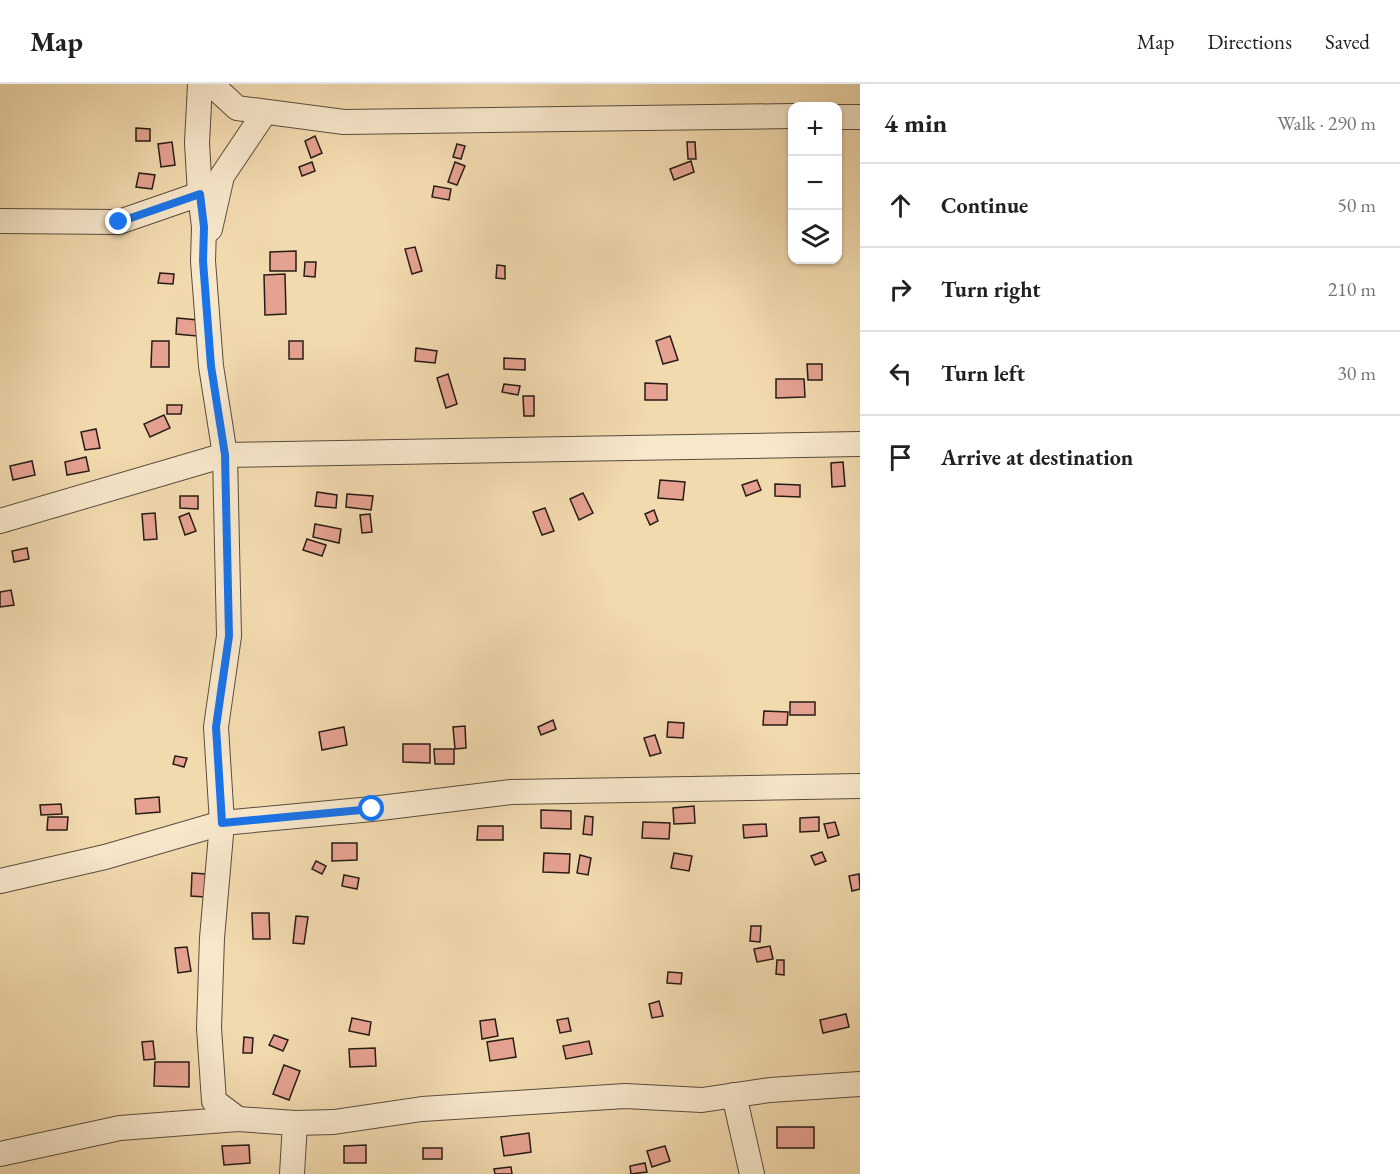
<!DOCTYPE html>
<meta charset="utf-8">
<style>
body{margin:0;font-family:"EB Garamond",serif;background:#f2f2f2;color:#202124}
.controls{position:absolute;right:18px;top:18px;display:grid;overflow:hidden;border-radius:12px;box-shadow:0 2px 4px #0004}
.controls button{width:54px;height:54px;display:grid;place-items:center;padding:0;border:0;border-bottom:2px solid #e0e0e0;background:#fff;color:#202124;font:30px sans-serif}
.stop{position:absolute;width:18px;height:18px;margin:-14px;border:4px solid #1a73e8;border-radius:50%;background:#fff}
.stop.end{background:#1a73e8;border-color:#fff;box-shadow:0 2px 6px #0008}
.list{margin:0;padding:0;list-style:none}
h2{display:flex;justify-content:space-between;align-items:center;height:78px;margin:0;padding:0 24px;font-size:26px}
h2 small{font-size:20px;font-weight:400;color:#757577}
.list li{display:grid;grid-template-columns:39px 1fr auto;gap:18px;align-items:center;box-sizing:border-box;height:84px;padding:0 24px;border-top:2px solid #e0e0e0}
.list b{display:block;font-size:22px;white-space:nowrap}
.list em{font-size:20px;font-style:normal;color:#757577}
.icon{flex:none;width:33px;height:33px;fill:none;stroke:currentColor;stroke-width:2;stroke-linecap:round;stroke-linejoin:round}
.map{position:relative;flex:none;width:860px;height:1090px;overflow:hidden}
header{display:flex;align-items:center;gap:36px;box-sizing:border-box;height:84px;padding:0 30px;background:#fff;border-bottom:2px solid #e0e0e0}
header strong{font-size:28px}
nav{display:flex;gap:33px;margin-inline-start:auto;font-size:21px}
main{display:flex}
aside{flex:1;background:#fff}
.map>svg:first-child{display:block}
.building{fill:#e6a291;stroke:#271c16;stroke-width:1.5}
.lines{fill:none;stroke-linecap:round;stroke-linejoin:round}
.minor-casing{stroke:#5a4c3c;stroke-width:26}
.minor{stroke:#f7e7cb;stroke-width:24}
.route{stroke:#1a73e8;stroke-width:8}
</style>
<header>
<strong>Map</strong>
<nav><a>Map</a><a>Directions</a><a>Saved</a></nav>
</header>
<main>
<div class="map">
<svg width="860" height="1090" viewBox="0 0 860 1090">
<rect width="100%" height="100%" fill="#f2daaf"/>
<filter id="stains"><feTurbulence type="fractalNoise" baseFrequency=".00333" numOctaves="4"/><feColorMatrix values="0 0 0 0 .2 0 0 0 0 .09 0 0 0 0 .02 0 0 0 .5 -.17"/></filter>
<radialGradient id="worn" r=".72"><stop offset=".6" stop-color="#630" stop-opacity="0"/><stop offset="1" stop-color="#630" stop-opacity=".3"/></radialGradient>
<!-- building -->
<g class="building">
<polygon points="136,44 150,45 150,57 136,57"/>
<polygon points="315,52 322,69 311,74 305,57"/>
<polygon points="172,58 175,81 161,83 158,60"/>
<polygon points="687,58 695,58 696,75 688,75"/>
<polygon points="457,60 465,62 461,75 453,73"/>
<polygon points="691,77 694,88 674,96 670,85"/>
<polygon points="312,78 315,87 302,92 299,83"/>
<polygon points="455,78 465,82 457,101 448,98"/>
<polygon points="139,89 155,91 152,105 136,103"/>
<polygon points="434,102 451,105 449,116 432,113"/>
<polygon points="415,163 422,187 412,190 405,165"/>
<polygon points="296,167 296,187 270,187 270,168"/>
<polygon points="305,178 316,178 315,193 304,192"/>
<polygon points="497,181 505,182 505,195 496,194"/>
<polygon points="160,189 174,190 173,200 158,199"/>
<polygon points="285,190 286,230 265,231 264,191"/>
<polygon points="177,234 198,236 197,252 176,250"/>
<polygon points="670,252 678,276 663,280 656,257"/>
<polygon points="152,257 169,257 169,283 151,283"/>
<rect x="289" y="257" width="14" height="18"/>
<polygon points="416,264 437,267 435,279 415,277"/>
<polygon points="504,274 525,275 525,286 504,285"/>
<polygon points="807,280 822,280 822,296 808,296"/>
<polygon points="448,290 457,320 446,324 437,294"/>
<polygon points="776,295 804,295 805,313 776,314"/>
<polygon points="645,299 667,300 667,316 645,316"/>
<polygon points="504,300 520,302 518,311 502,308"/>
<polygon points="523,312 534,312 534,332 524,332"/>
<polygon points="167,321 182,321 181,330 167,330"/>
<polygon points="164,331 170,344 150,353 144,340"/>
<polygon points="96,345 100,364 85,366 81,348"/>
<polygon points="86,373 89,387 67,391 65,378"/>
<polygon points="32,377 35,391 13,396 10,382"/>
<polygon points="843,378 845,402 832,403 831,379"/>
<polygon points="660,396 685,398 683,416 658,414"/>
<polygon points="757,396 761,406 746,412 742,401"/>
<polygon points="775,400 800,401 800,413 775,412"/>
<polygon points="317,408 337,411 336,424 315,422"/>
<polygon points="583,409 593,429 579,436 570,415"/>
<polygon points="347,410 373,412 371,426 346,423"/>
<polygon points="180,412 198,412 198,425 180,424"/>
<polygon points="545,424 554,447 542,451 533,428"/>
<polygon points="654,426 658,437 650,441 645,430"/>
<polygon points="155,429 157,455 144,456 142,430"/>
<polygon points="189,429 196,447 185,451 179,433"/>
<polygon points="370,430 372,448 362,449 360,431"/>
<polygon points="315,440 341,445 339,459 313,453"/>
<polygon points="307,455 326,461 322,472 303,466"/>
<polygon points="27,464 29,475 14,478 12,467"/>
<polygon points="11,506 14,521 0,523 0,508"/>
<rect x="790" y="618" width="25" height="13"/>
<polygon points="764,627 788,628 787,641 763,641"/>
<polygon points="553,636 556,645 541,651 538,643"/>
<polygon points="668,638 684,639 683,654 667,653"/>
<polygon points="465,642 466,664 455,665 453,643"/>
<polygon points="344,643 347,661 322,666 319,648"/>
<polygon points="655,651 661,669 650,672 644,654"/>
<polygon points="403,660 430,660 430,679 403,678"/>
<polygon points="434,665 454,665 454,680 435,680"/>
<polygon points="175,672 187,674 184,683 173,680"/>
<polygon points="159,713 160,728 136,730 135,715"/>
<polygon points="61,720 62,730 41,731 40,721"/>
<polygon points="694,722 695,739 674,740 673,724"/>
<polygon points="541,726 571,727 571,745 541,744"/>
<polygon points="585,732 593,733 592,751 583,750"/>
<polygon points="48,733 68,733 67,746 47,746"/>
<polygon points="819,733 819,747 800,748 800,734"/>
<polygon points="643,738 670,739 669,755 642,754"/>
<polygon points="835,738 839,751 828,754 824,740"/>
<polygon points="766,740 767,752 744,754 743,741"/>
<polygon points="478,742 503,742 503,756 477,756"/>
<polygon points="332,759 357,759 357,776 332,777"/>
<polygon points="822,768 826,777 815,781 811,772"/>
<polygon points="544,769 570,770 569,789 543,788"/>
<polygon points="674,769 692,772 689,787 671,784"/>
<polygon points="580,771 591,774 588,791 577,789"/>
<polygon points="316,777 326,782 322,790 312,785"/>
<polygon points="192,789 206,790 205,813 191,812"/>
<polygon points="859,790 860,805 852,807 849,792"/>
<polygon points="344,791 359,794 357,805 342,802"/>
<polygon points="252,829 269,829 270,855 253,855"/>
<polygon points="296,832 308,833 304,860 293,859"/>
<polygon points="751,842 761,842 760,858 750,857"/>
<polygon points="770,862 773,875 757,878 754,865"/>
<polygon points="187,863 191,887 178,889 175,864"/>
<polygon points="777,876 784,876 784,891 776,890"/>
<polygon points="668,888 682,889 681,900 667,899"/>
<polygon points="659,917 663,932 652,934 649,920"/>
<polygon points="846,930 849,943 823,949 820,936"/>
<polygon points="352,934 371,938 369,951 349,947"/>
<polygon points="568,934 571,947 560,949 557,936"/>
<polygon points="495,935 498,952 482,955 480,937"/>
<polygon points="274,951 288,956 283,967 269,961"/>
<polygon points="244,953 253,954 252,969 243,969"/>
<polygon points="513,954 516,973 490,977 487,958"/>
<polygon points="153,957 155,975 144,976 142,958"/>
<polygon points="589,957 592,970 566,975 563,962"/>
<polygon points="375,964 376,982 350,983 349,965"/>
<polygon points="155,978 189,978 189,1003 154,1002"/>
<polygon points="284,981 300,987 289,1016 273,1010"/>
<rect x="777" y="1043" width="37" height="21"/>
<polygon points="529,1049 531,1068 504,1072 501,1053"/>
<polygon points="249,1061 250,1079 224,1081 222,1062"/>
<polygon points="366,1061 366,1079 344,1079 344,1062"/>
<polygon points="665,1062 670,1077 652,1083 647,1067"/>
<rect x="423" y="1064" width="19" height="11"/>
<polygon points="645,1079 647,1088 631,1090 630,1082"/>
<polygon points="511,1083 512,1090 495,1090 494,1085"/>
</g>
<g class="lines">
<!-- minor casing -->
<g class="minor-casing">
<g id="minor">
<polyline points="200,0 197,59 200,110 204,143 203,177 211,282 225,371 229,552 216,643 222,739 212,854 209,944 214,1017 238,1035"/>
<polyline points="211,0 237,24 344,38 792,32"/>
<polyline points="838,33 860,33"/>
<polyline points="0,137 119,138 200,110"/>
<polyline points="210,145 222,92 265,28"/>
<polyline points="0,437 225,371 860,360"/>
<polyline points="0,797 105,773 222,739 372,725 511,708 860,702"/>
<polyline points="734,1011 752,1090"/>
<polyline points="0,1070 120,1044 238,1035 295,1039 334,1038 422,1025 625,1012 702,1016 770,1006 860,1000"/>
<polyline points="292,1090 295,1039"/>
</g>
</g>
<!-- minor -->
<use href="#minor" class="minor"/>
</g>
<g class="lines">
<!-- route -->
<polyline class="route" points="119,138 200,110 204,143 203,177 211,282 225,371 229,552 216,643 222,739 372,725"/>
</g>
<rect width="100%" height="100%" filter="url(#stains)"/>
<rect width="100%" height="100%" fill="url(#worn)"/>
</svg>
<div class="controls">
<button>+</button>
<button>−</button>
<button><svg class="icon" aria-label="layers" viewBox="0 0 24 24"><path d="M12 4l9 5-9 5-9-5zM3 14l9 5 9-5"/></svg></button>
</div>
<div class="stop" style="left:372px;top:725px"></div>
<div class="stop end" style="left:119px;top:138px"></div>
</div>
<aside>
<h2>4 min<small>Walk · 290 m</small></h2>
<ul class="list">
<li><svg class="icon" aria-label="ahead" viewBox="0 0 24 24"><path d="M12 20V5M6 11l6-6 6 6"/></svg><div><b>Continue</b></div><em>50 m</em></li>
<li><svg class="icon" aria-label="right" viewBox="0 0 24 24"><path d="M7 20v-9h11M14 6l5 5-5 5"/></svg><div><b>Turn right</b></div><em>210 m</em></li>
<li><svg class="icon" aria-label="left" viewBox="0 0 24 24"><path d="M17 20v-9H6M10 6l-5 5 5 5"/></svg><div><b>Turn left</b></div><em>30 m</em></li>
<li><svg class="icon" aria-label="arrive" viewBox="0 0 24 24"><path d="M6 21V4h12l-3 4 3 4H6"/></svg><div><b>Arrive at destination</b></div></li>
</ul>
</aside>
</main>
